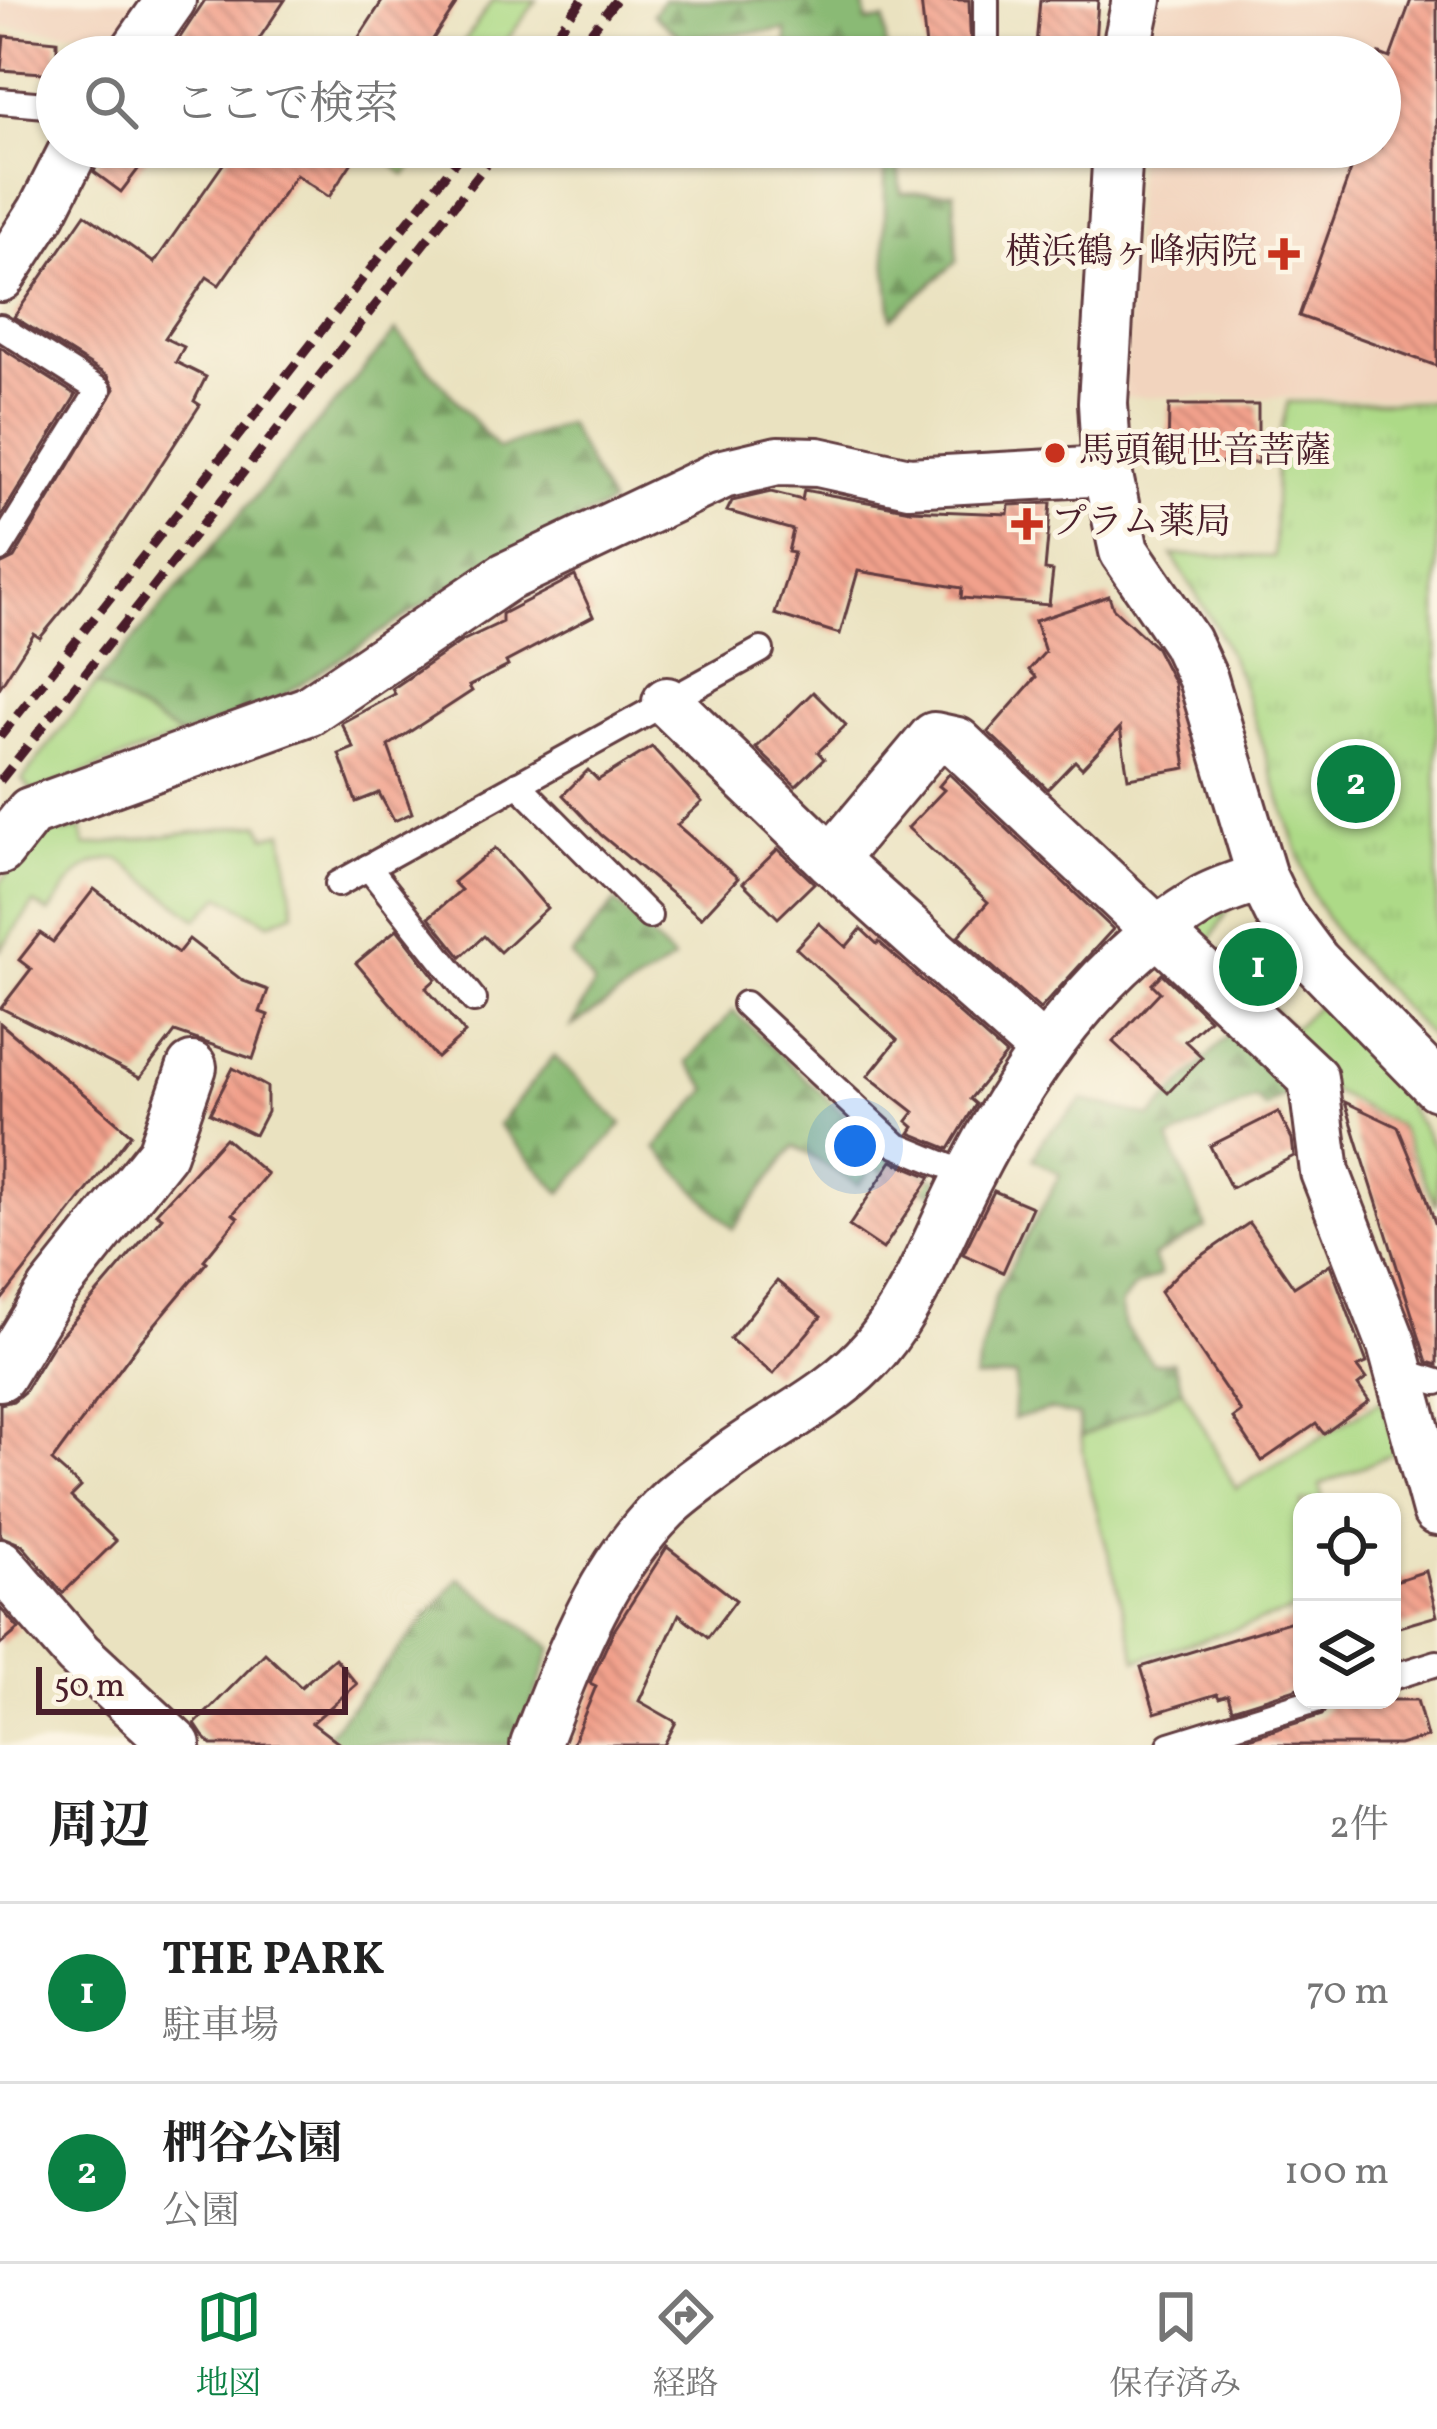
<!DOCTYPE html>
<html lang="ja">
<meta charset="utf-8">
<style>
body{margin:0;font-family:Vollkorn,"Noto Serif JP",serif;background:#f6f6f6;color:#222}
.controls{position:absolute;right:36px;bottom:36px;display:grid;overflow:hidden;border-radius:24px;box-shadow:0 3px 9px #0004}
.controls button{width:108px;height:108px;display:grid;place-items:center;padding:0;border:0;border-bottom:3px solid #e0e0e0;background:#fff;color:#222;font:60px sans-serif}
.scale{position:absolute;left:36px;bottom:30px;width:312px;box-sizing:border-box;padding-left:12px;border:6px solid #4a1f2b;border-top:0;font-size:33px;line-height:42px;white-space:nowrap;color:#4a1f2b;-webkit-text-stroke:9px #fcf5e5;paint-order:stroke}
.you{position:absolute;left:855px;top:1146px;width:42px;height:42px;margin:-30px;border:9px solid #fff;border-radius:50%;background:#1a73e8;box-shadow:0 0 0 18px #1a73e833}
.badge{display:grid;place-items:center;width:78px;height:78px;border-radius:50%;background:#0b8043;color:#fff;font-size:39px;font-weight:700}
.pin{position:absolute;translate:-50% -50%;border:6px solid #fff;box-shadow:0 3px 12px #0006}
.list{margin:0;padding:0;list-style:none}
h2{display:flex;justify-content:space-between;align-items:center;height:156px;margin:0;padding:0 48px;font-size:51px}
h2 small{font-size:39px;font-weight:400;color:#767676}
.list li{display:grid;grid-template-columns:78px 1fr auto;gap:36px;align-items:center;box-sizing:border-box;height:180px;padding:0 48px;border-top:3px solid #e0e0e0}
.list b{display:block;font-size:45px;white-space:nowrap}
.list p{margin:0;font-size:39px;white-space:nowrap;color:#767676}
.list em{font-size:39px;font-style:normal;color:#767676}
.icon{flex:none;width:66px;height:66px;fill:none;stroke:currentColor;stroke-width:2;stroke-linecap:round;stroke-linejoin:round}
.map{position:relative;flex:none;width:1437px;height:1745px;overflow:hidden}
.search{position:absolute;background:#fff;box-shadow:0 3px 9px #0004;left:36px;right:36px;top:36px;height:132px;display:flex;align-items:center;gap:30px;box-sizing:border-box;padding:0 42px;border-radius:66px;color:#767676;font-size:45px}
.sheet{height:516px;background:#fff}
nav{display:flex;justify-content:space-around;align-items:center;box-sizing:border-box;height:168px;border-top:3px solid #e0e0e0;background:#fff;font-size:33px;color:#767676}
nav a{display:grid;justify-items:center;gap:6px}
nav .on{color:#0b8043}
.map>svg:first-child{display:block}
.built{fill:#f2d4be}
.grass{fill:#adda87;stroke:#7c7c59;stroke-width:3}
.forest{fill:url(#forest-firs);stroke:#6a6c50;stroke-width:3}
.park{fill:url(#park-tufts);stroke:#7c7c59;stroke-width:3}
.building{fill:url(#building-back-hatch)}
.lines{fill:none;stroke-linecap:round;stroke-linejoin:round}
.lane-casing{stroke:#623c41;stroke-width:30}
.street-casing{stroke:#623c41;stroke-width:54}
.lane{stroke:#fff;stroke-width:24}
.street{stroke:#fff;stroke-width:48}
.rail{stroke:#4a1f2b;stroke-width:9;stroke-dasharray:18 9;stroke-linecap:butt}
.poi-dot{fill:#c8321e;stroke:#fcf5e5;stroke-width:4.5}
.labels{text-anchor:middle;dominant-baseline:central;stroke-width:10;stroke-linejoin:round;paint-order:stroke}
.poi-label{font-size:36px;fill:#4a1f2b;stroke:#fcf5e5;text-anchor:start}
</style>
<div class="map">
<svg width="1437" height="1745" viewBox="0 0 1437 1745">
<defs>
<pattern id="forest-firs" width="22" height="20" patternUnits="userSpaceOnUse" patternTransform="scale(3)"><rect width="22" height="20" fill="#8aba74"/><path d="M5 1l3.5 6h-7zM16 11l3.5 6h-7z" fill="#73975f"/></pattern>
<pattern id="park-tufts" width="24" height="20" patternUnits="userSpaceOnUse" patternTransform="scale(3)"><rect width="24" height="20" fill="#adda87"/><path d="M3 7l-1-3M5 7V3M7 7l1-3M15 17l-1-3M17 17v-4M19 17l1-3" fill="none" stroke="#96bb75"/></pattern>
<pattern id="building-back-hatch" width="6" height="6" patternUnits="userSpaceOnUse" patternTransform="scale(3)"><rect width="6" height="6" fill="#f2a18c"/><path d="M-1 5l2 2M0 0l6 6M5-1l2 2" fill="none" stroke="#c68373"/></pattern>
</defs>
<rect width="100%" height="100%" fill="#fcf5e5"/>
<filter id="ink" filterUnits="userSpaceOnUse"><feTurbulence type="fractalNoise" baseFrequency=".00833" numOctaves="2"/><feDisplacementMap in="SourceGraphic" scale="24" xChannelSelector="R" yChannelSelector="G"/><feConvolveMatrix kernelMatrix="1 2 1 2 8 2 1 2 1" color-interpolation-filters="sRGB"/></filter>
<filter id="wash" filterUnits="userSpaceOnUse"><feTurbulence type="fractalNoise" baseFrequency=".004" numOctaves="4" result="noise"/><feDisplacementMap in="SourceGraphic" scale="48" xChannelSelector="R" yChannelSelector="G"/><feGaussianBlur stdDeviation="2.7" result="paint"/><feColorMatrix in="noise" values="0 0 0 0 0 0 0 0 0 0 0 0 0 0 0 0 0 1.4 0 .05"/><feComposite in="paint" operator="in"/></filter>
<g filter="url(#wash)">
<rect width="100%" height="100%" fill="#eae2c0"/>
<!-- built -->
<g class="built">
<polygon points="0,0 154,0 127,36 0,27"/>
<polygon points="1157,0 1437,0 1437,398 1124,397 1138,147 1380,147 1380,57 1145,57"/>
</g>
<!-- grass -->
<g class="grass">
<polygon points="493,0 537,0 494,57 453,57"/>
<polygon points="391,147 426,147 405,175 384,156"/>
<polygon points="96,684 181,736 33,792 22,780"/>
<path d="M58,818L64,833L81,828L85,846L260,824L266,837L283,832L294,912L269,923L221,896L197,919L119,859C79,859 70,884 49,913L34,903L0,950V883L46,824Z"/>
<polygon points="1233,901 1211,940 1216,959 1294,1028 1323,1000 1412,1097 1408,1107 1437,1150 1437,1206 1399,1126 1331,1090 1212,961 1199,934 1197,918"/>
<polygon points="1183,1389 1236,1489 1382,1400 1397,1452 1320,1485 1323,1502 1302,1502 1302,1608 1137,1660 1087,1474 1081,1437"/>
</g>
<!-- forest -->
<g class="forest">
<polygon points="663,0 863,0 867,22 884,20 887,57 788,57 786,30 682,38 653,14"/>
<polygon points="885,147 896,147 901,193 954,192 957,261 892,318 885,249"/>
<polygon points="396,331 498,449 567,423 610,504 473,573 274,701 181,736 96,684"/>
<polygon points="615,902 674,960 572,1026 594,984 571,956"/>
<polygon points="733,1011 892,1159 940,1181 933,1193 874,1167 858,1185 794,1146 733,1229 656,1148 708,1089 687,1062"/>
<polygon points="1233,1030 1293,1089 1265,1108 1256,1098 1169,1140 1206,1227 1153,1257 1160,1275 1133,1288 1120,1305 1125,1327 1153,1363 1173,1362 1183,1389 1081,1437 1078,1416 1050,1410 1013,1419 1016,1376 974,1379 996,1294 1060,1174 1033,1159 1043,1139 1083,1100 1151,1117"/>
<polygon points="554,1056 622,1124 561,1193 498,1125"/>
<polygon points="459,1578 552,1648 517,1745 319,1745"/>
</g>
<!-- park -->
<polygon class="park" points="1288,402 1437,402 1437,1044 1341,941 1312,894 1239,675 1216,627 1172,555 1274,557 1276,452"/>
<g id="blocks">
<!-- building -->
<g class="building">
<polygon points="205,0 285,0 247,57 167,57"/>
<polygon points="383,0 459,0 421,57 346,57"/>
<polygon points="921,0 969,0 971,57 927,57"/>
<polygon points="1040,0 1098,0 1094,57 1035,57"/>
<polygon points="1411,0 1437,0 1437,366 1299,316 1359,147 1380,147 1380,54 1390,58"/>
<polygon points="4,36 57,41 57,74 1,70"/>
<polygon points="105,147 155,147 121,192 94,172"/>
<polygon points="235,147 362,147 329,197 296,175 219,285 207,277 165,338 184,347 176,362 206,377 194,401 200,405 81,588 40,638 34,634 0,687 0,565 14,558 115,389 108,376 14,317 85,214 154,263"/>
<polygon points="0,347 76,395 0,518"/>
<polygon points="1169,405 1258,405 1258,463 1168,463"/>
<polygon points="804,490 910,510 1008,514 1009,505 1051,503 1045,570 1053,571 1049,605 961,598 962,588 858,571 840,634 775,614 794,553 788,552 793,530 727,511 732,501 771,492 802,500"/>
<polygon points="575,576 593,616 506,662 508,666 469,686 472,691 388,746 412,813 394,821 379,793 356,802 339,754 354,748 341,723 395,694 392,689 462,641 502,622 502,614"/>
<polygon points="1109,596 1113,608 1156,648 1174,683 1186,768 1128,778 1120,728 1082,768 1075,761 1048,789 988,732 1036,677 1029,670 1045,652 1035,621"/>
<polygon points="813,692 846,725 818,752 824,759 796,786 756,748"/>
<polygon points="652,747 702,802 677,825 738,878 701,918 601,835 563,795 588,770 598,780"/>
<polygon points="949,774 1113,929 1040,1009 958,936 988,902 908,828 944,790 939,786"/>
<polygon points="495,848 547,908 500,952 484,936 461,957 429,917 461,890 453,882"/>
<polygon points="778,849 814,883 778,918 743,883"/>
<polygon points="94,889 178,953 189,939 243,981 268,990 260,1012 268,1015 253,1059 175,1032 140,1078 1,1008 31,969 19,960 40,933 53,942"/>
<polygon points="819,923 846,947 861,929 877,944 879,942 1006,1055 970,1099 976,1104 949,1149 910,1133 914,1127 907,1121 914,1112 868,1076 897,1040 796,948"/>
<polygon points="397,929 436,979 426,988 465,1033 437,1058 356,963"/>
<polygon points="1162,974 1209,1019 1185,1041 1202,1057 1168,1093 1113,1042 1160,992 1152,984"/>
<polygon points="0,1023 131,1134 0,1302"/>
<polygon points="233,1068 267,1087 267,1112 255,1135 210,1113"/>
<polygon points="1345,1102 1398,1127 1425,1193 1437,1229 1437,1365 1427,1362"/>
<polygon points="1278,1112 1292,1139 1294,1156 1231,1188 1210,1146"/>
<polygon points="225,1138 267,1174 233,1214 238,1218 204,1260 207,1262 140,1342 52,1461 81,1487 71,1497 116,1541 63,1593 22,1545 0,1536 0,1404 13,1401 24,1392 52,1346 162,1217 156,1213"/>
<polygon points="892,1161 931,1177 883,1249 849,1226"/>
<polygon points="994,1191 1032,1207 1003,1272 963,1254"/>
<polygon points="1249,1223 1294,1287 1330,1264 1367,1363 1357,1367 1366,1379 1358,1385 1369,1401 1324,1434 1316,1424 1262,1461 1233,1418 1241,1412 1160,1292 1180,1271"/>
<polygon points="777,1281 821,1317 773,1374 730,1339"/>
<polygon points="667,1547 736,1600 708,1637 679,1614 639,1701 676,1722 664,1745 572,1745 596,1686 590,1683 613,1632"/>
<polygon points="1426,1571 1437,1616 1392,1629 1392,1582"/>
<polygon points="0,1608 19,1629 0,1645"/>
<polygon points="1302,1618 1302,1687 1232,1709 1228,1695 1219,1698 1217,1694 1155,1713 1141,1667"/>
<polygon points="265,1653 301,1687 335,1658 357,1684 312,1723 341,1745 212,1745 203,1736 195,1724"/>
<polygon points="1332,1700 1417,1700 1427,1737 1399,1745 1244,1745 1242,1740 1322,1715"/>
</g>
</g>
</g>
<g filter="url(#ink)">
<use href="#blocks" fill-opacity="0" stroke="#623c41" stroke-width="3"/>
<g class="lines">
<!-- lane casing -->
<g class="lane-casing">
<g id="lane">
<polyline points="986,50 986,0"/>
<polyline points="0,101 57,106"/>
<polyline points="0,327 99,390 0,549"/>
<polyline points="518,784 649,916"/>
<polyline points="368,867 474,1000"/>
<polyline points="338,884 761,650"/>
<polyline points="745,1004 896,1145 969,1175"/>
<polyline points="1399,1370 1437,1382"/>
<polyline points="1392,1677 1437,1663"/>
<polyline points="1170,1745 1316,1700"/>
</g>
</g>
<!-- street casing -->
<g class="street-casing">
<g id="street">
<polyline points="131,57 171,0"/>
<polyline points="1125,57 1137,0"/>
<polyline points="1118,147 1103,403 1107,471 1124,551 1186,642 1203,679 1262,877 1280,914 1315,961 1437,1086"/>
<polyline points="0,277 42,212 75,147"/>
<polyline points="667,702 831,860"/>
<polyline points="0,850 30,812 308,711 506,577 723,474 778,461 818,462 909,482 1107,471"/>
<polyline points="1043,1050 831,860 934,737 957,742 1313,1078 1325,1172 1392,1345 1437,1511"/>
<polyline points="0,1376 52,1291 162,1153 192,1067"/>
<polyline points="0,1564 78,1654 176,1745"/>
<path d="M535,1745C568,1661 599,1573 665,1507C683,1489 708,1473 729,1457C778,1421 835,1396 875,1349C918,1297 939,1233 970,1174C1024,1068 1099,963 1203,900C1220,890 1243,884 1262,877"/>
</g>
</g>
<!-- lane -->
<use href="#lane" class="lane"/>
<!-- street -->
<use href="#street" class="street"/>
<!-- rail -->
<g class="rail">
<polyline points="538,57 582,0"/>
<polyline points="571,57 616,0"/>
<polyline points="0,737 467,147"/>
<polyline points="0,781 500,147"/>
</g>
</g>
</g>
<!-- markers -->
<g class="poi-dot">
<path d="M1278 236h12v12h12v12h-12v12h-12v-12h-12v-12h12z"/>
<circle cx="1055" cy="453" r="12"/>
<path d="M1021 506h12v12h12v12h-12v12h-12v-12h-12v-12h12z"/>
</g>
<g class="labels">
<!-- poi labels -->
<g class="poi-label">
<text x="1257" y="254" text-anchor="end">横浜鶴ヶ峰病院</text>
<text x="1079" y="453">馬頭観世音菩薩</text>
<text x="1051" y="524">プラム薬局</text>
</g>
</g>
</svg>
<div class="controls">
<button><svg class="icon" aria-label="locate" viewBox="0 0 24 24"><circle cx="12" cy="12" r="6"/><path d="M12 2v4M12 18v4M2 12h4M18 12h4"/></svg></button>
<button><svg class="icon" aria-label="layers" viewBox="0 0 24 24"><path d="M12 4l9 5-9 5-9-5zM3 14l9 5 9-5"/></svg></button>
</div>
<div class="scale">50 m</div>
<div class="you"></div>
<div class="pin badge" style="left:1258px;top:967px">1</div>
<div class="pin badge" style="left:1356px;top:784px">2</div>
<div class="search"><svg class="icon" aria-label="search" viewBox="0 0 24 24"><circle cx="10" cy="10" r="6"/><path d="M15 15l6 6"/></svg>ここで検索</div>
</div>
<section class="sheet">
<h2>周辺<small>2件</small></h2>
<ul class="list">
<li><span class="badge">1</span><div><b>THE PARK</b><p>駐車場</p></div><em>70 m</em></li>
<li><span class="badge">2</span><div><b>椚谷公園</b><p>公園</p></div><em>100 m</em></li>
</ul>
</section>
<nav>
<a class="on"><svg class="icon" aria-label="map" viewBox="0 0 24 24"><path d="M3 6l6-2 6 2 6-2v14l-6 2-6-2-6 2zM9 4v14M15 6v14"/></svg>地図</a>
<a><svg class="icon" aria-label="directions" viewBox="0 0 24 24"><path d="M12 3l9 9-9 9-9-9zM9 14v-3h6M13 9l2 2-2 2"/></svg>経路</a>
<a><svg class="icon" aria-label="saved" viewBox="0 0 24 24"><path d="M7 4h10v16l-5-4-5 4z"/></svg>保存済み</a>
</nav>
